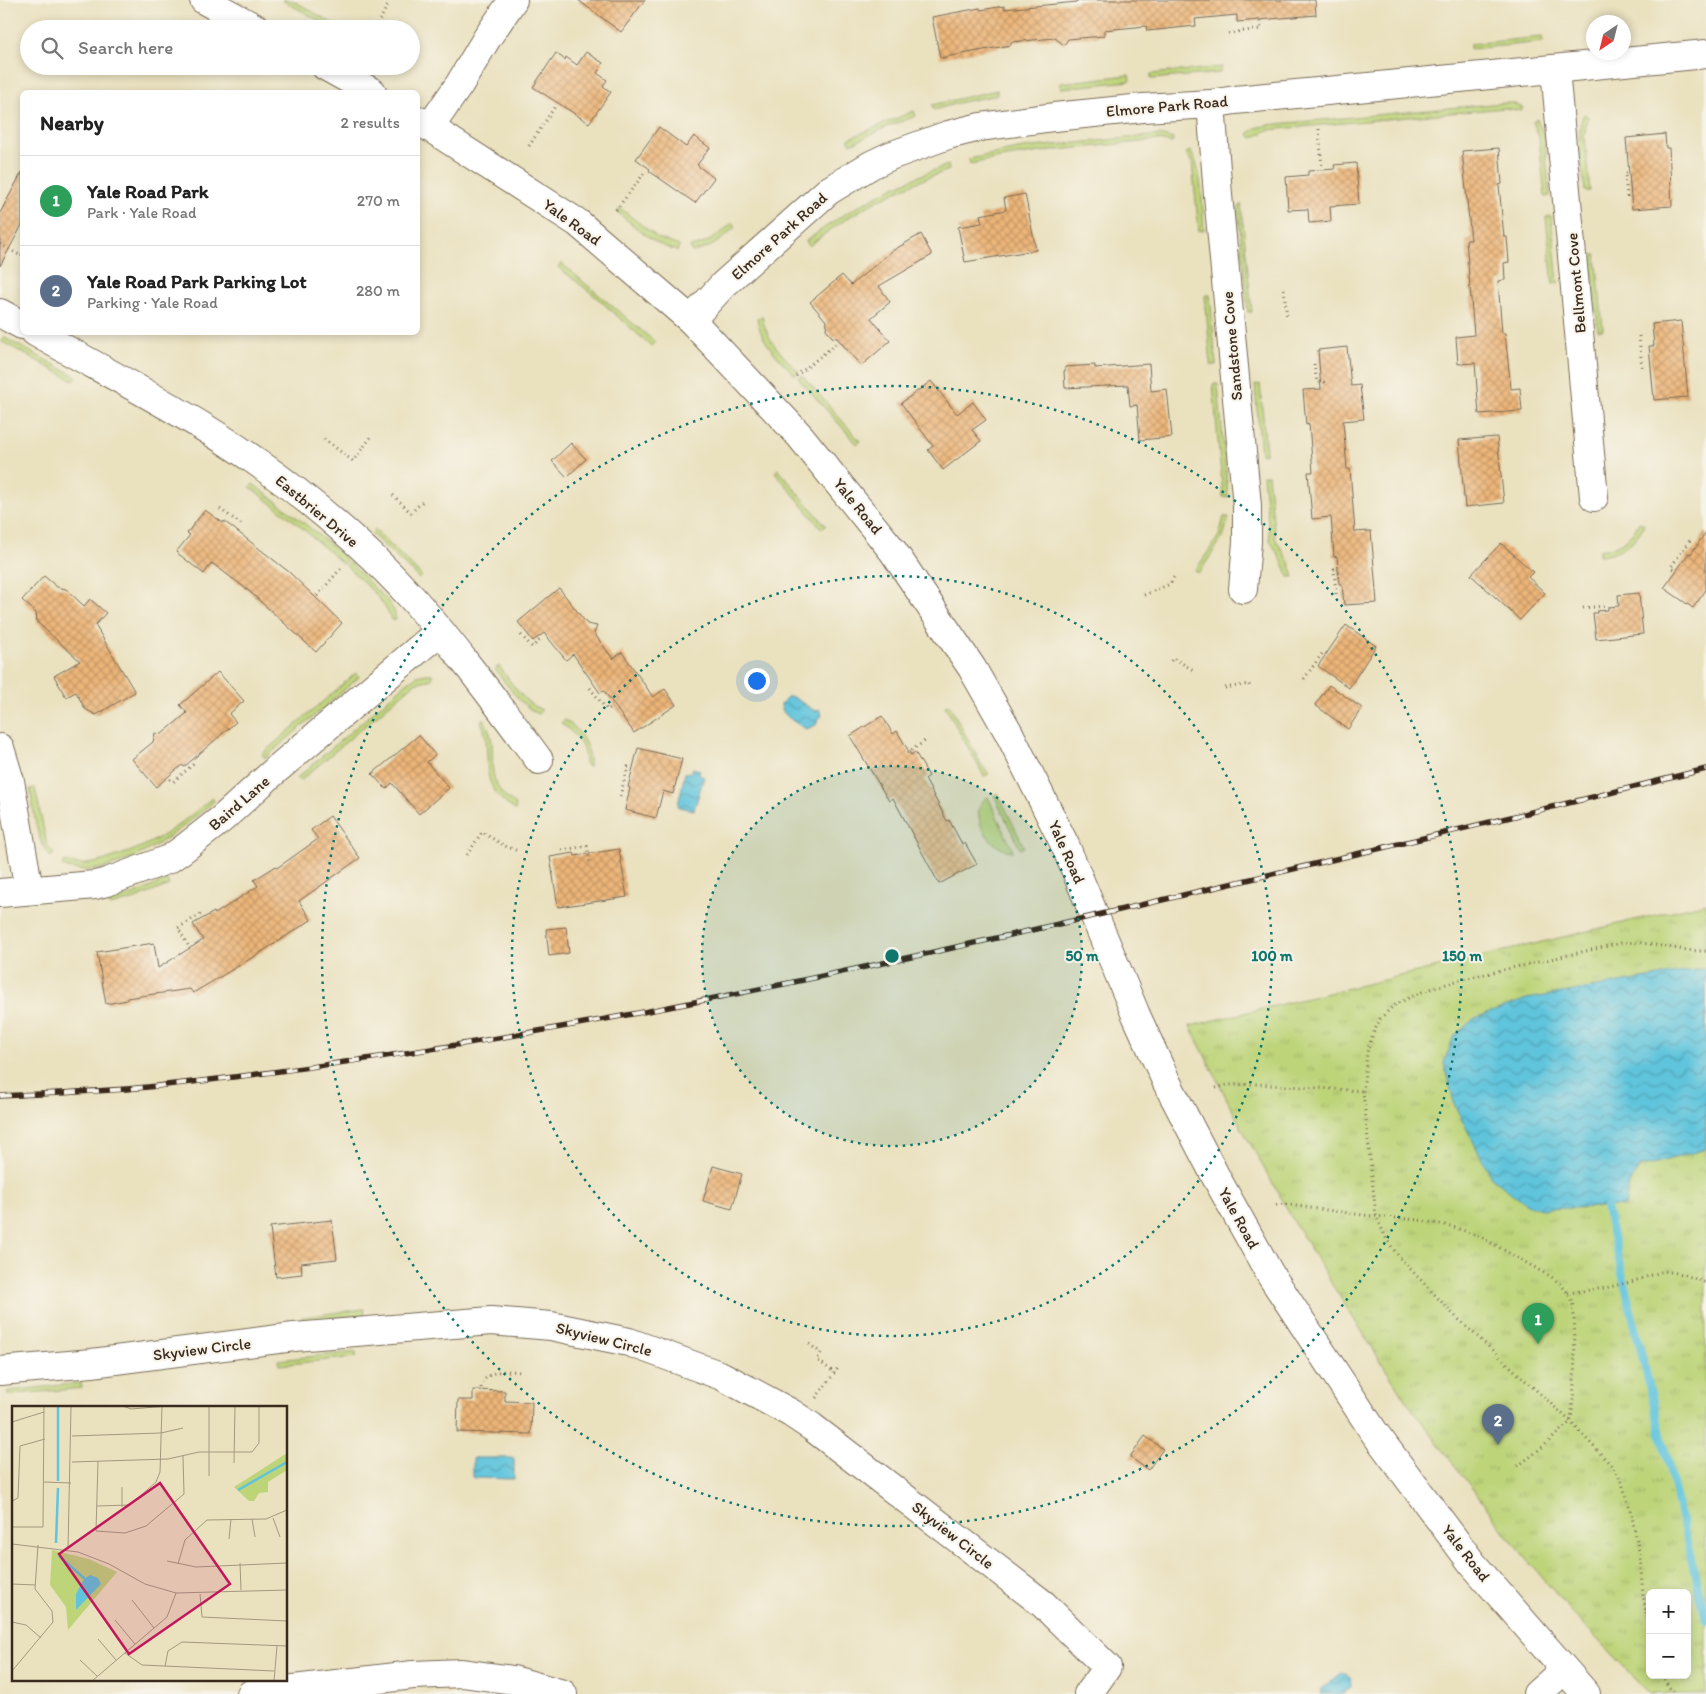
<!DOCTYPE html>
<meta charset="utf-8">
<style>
body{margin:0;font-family:Itim,sans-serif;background:#f2f2f2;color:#222}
.controls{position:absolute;right:15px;bottom:15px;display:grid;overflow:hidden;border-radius:8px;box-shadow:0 2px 8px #0003}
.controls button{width:45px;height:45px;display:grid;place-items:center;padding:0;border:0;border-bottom:1px solid #e0e0e0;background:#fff;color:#222;font:25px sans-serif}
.compass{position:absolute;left:1586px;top:15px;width:45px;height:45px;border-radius:50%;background:#fff;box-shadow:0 2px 8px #0003;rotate:215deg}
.you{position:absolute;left:756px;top:680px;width:18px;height:18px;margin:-12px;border:4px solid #fff;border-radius:50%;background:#1a73e8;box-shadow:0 0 0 8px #1a73e833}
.badge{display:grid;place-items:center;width:32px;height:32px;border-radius:50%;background:#1a73e8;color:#fff;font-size:16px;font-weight:700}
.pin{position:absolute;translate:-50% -41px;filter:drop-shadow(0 1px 2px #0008)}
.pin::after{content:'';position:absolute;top:26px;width:18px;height:15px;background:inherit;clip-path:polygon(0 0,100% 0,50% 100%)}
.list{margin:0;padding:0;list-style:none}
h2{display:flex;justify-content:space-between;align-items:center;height:65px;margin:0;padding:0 20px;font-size:21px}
h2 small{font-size:16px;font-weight:400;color:#767676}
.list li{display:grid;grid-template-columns:32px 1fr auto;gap:15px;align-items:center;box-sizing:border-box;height:90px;padding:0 20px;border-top:1px solid #e0e0e0}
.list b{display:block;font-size:19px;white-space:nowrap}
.list p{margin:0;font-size:16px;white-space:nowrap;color:#767676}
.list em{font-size:16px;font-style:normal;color:#767676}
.icon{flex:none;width:28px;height:28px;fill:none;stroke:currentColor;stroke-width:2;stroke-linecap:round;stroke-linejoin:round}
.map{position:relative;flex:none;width:1706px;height:1694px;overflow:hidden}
.search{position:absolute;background:#fff;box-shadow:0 2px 8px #0003;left:20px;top:20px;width:400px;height:55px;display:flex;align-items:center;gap:12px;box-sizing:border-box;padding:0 18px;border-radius:28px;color:#767676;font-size:19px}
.panel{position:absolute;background:#fff;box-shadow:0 2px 8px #0003;left:20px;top:90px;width:400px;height:245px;border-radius:8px}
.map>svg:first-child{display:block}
.green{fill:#bdd479;stroke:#7c7f4c}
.park{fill:url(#park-tufts);stroke:#7c7f4c;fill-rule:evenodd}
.water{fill:url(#water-waves);stroke:#4d777d}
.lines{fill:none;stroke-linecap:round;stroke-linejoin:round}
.stream{stroke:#5fc4dc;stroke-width:8}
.building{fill:url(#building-cross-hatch)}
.minor-casing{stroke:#786a56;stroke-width:30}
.major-casing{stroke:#786a56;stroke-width:30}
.path{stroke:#786a56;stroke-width:3;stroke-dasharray:1 4;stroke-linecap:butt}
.minor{stroke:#fff;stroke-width:28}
.major{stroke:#fff;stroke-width:28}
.rail-casing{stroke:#3b2a1e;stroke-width:5.5}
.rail{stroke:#f7f3e8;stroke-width:4;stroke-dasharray:11;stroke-linecap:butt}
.ring{fill:none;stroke:#0f766e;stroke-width:2.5;stroke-dasharray:2.5 5}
.labels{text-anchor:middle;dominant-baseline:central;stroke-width:4;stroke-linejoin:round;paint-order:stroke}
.street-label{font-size:16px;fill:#3b2a1e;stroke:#f7f3e8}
.inset-river{fill:none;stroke:#5fc4dc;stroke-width:2.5}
.inset-road{fill:none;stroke:#a4987f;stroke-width:1}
.view{fill:#c2185b;fill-opacity:0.15;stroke:#c2185b;stroke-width:2.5}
.inset-edge{fill:none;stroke:#3b2a1e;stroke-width:2.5}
.centre{fill:#0f766e;stroke:#f7f3e8;stroke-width:2.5}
.ring-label{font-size:15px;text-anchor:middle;font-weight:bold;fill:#0f766e;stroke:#f7f3e8;stroke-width:4;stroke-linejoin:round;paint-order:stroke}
</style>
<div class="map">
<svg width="1706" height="1694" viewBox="0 0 1706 1694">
<defs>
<pattern id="park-tufts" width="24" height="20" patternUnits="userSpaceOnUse" patternTransform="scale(1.25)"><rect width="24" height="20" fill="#bdd479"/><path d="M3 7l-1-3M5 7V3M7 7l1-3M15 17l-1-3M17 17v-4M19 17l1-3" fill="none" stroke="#a3b668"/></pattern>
<pattern id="water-waves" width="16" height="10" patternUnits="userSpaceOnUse" patternTransform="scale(1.25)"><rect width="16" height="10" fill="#5fc4dc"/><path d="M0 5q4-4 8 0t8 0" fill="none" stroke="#509fb2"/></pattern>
<pattern id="building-cross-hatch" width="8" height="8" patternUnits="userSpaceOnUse" patternTransform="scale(1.25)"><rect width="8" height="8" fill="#edb679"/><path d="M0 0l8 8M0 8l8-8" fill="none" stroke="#c19463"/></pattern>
</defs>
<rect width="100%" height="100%" fill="#f7f3e8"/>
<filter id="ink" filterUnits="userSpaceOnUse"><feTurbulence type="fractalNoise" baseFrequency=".02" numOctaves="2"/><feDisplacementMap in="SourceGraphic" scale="10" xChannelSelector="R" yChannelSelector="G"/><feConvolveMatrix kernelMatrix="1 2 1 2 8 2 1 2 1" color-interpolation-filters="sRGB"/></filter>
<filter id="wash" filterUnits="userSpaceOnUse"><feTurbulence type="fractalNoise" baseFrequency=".0096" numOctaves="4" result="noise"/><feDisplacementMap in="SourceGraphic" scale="20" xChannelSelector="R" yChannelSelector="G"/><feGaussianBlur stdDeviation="1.12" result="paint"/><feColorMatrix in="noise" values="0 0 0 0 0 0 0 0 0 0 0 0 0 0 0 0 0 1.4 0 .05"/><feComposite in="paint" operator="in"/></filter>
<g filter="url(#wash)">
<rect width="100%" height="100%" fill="#eae1bf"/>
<!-- green -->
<g class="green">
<polygon points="282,0 292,0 343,29 334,29"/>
<polygon points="1542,37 1543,42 1470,49 1470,44"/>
<polygon points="1222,67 1219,73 1151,79 1151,74"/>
<polygon points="1129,75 1130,81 1061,88 1060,83"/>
<polygon points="997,90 997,95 958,103 934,110 932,105"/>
<polygon points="1503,103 1512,103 1523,108 1521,111 1505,108 1268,130 1252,138 1248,134 1256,128 1268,125"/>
<polygon points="914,111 916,116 889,126 851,144 848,139"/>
<path d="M1584,114L1588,117L1586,123L1585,135L1582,136L1583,138H1585L1590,191H1585C1583,170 1574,133 1584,114Z"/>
<polygon points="1537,119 1544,136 1550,196 1545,197 1539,137 1533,122"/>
<path d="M1160,135L1173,139L1172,143L1159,140C1096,147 1032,150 970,164L969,159L1023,148Z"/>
<path d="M1190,151C1203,168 1202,208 1204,230L1199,231L1192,163L1186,153Z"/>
<path d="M948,165L949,170C895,189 854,210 809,246L806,241C850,208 896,183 948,165Z"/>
<polygon points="1241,204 1252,312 1248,312 1238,208"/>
<path d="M620,208L658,238L679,246L677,251C654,245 636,227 617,212Z"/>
<polygon points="1551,216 1558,283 1553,284 1546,217"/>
<path d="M732,223L736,226C724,238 712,249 692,252L690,247C709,244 719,235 732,223Z"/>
<polygon points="1591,255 1596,255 1603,330 1598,330"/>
<polygon points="561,263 655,342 651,346 595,296 558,267"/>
<polygon points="1205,295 1210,295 1216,365 1211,365"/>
<path d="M762,316C766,341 783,355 799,372L795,375C779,358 761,343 757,318Z"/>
<polygon points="3,337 77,377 74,381 1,341"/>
<polygon points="802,375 860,441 857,444 798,378"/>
<polygon points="1213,384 1218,384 1228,497 1223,497"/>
<polygon points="1260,384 1266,453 1261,454 1255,385"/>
<polygon points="778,469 826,526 822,529 775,472"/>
<polygon points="1263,475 1268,475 1275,538 1289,562 1294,577 1289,577 1284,565 1270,540"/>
<path d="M253,484C285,508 317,532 347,560L343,564L293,520L250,487Z"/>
<polygon points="1224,517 1229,517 1223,537 1199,573 1195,571 1219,536"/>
<path d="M1639,522L1644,524C1637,542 1619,554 1599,555V550C1617,548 1632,539 1639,522Z"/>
<polygon points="375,530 422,576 419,579 411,569 410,570 372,534"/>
<path d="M349,562L386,599L394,610L396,620H391C384,598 363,582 346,566Z"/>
<path d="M499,666C512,683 522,702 542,710L538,714C518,703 508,686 495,669Z"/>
<polygon points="356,673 359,677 265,758 262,754"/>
<polygon points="426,674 432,674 432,679 415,683 300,781 297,778 407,683 417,676"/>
<polygon points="949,704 982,766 989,774 984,776 945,706"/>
<path d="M481,720H485C488,727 491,735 492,743C493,770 489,788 516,805L515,810C472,783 496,757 481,720Z"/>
<path d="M565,720C582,732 590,746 589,767L585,764C585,745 576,734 561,723Z"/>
<path d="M35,788L47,845L54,853L51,857C36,843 34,809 30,789Z"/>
<polygon points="998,793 1024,847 1020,849 994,795"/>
<path d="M988,797L1013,851C991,853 964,810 988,797Z"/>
<path d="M212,798L214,801C180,832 111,885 62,866L65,862C82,867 98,863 114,857C157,844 178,826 212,798Z"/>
<polygon points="167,880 169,885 133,900 110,906 108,902 133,895"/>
<polygon points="364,1309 365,1314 303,1322 302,1317"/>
<polygon points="356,1352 356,1357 279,1365 278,1360"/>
<polygon points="81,1383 82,1388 8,1395 8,1391"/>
</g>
<!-- park -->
<path class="park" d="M1706,903V1694H1650L1572,1613L1515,1545L1406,1401L1333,1286L1293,1220L1241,1127L1190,1026ZM1650,1593H1687V1675H1650Z"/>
<!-- water -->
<g class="water">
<path d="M787,697H793L815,711L819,709L822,716L819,718L816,725L806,729C797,723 781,716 781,704Z"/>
<polygon points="693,768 700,770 699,774 704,777 694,810 679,807 678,805 685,773 691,772"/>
<polygon points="1706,968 1706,1149 1639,1168 1629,1184 1625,1206 1542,1209 1527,1205 1492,1178 1455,1106 1444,1063 1454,1036 1475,1018 1527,999"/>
<polygon points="473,1458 514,1458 514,1479 473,1478"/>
<polygon points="1342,1673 1347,1673 1351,1678 1351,1687 1349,1690 1347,1690 1344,1694 1321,1694 1322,1688"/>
</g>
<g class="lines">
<!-- stream -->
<polyline class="stream" points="1606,1207 1706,1620"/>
</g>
<g id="blocks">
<!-- building -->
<g class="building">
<polygon points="578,0 645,0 621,32"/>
<polygon points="1076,0 1315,0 1316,15 1237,22 1237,15 1195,19 1196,26 1147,31 1146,26 1104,30 1104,36 1068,39 1064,45 1055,38 1011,42 1011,45 940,58 932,17 980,8 981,10 1004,6 1004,9 1077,2"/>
<polygon points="586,52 603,63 597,73 607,80 603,86 611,92 589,123 533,87 556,53 565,60 566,57 577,65"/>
<polygon points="659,127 686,147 694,136 710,148 697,165 714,178 695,203 649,171 650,169 636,159"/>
<polygon points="1665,134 1666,148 1669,148 1672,206 1632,209 1626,138"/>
<polygon points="1499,148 1502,184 1499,185 1504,237 1507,237 1509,262 1504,263 1505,280 1498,281 1502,333 1505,333 1511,389 1520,388 1522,411 1479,414 1475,363 1458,364 1456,337 1474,335 1466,240 1471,240 1462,151"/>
<polygon points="1356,163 1359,204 1330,206 1331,221 1309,223 1308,209 1288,210 1286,177 1308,175 1308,171 1335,169 1334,165"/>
<polygon points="22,172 22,225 0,266 0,213"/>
<polygon points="1025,194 1036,250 965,262 958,227 982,223 980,215 1006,210 1004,198"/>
<polygon points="921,234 932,255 879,286 890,302 871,318 890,341 861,366 837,338 832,337 826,329 827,322 810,302 842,275 851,285 892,251"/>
<polygon points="1681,321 1688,397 1654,400 1649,346 1654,346 1652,324"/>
<polygon points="1347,347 1351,386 1360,385 1364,419 1343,421 1347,469 1350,469 1355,532 1371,531 1377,603 1344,605 1342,584 1339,584 1337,556 1334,557 1331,517 1312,519 1308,472 1313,472 1309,424 1306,425 1303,390 1321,389 1318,350"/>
<polygon points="1149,364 1151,391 1167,389 1172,437 1140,440 1137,405 1130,406 1128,385 1065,388 1064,371 1065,371 1065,367 1095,365 1095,368"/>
<polygon points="931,381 957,414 973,402 986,420 972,430 981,441 943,470 928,450 933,446 901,403"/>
<polygon points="1497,437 1504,503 1465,507 1459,440"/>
<polygon points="571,443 586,459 567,477 552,461"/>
<polygon points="205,510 223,523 224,521 289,572 342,623 316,652 249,591 212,563 204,574 176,552 190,535 187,533"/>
<polygon points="1706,532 1706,590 1693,608 1664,588 1689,553 1691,554"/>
<polygon points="1501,543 1533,572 1528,577 1545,593 1520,620 1471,575"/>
<polygon points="44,576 57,587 66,589 84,606 90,599 106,613 95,625 135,692 96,715 85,709 76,692 66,697 54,676 80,661 37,622 36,613 22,600"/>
<polygon points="559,588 587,624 597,626 594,633 613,659 622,652 653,697 665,689 676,705 634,733 604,691 600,693 573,654 566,660 544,633 533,641 518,622"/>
<polygon points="1639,593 1643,634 1596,639 1593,613 1597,613 1597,611 1608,610 1608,607 1619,606 1618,595"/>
<polygon points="1346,625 1376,646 1349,688 1318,666"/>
<polygon points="218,672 244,701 229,714 236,722 184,767 182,765 156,787 132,759 153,742 155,733 162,734 187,713 180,705"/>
<polygon points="1329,685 1362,708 1348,729 1315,705"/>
<polygon points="882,716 893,734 897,731 911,755 915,752 929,776 925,779 947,821 949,820 962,844 965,843 977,864 939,884 893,798 889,801 850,736"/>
<polygon points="419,735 435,755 427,762 449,788 419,814 392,783 386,789 372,774"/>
<polygon points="638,748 682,759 673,794 663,791 656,818 625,810 630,788 628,787"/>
<polygon points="330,816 360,858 299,901 311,920 260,953 193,993 190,989 127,998 127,1000 106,1004 97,952 154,943 158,968 203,940 193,924 214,912 215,914 258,886 254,880 276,866 277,868 318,839 311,830"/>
<polygon points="619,849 627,897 558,907 550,857 574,853 575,856"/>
<polygon points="566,927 569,953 549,956 546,929"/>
<polygon points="713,1166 742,1174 732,1209 703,1201"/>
<polygon points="332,1220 337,1259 301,1263 302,1274 276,1277 270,1227"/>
<polygon points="473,1390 505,1391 505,1401 532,1402 531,1434 457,1432 458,1400 473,1400"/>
<polygon points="1145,1436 1163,1449 1148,1470 1130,1457"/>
</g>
</g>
</g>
<g filter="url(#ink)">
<use href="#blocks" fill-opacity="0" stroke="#786a56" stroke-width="1"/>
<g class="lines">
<!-- minor casing -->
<g class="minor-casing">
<g id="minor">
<polyline points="1555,69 1594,497"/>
<polyline points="1211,104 1218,195 1247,506 1247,542 1243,589"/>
<polyline points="430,127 459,85 487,38 513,0"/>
<polyline points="0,313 22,325"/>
<polyline points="691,320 723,285 828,191 871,165 890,156 948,135 980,127 1054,117 1143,108 1211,104 1235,100 1706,54"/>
<path d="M35,332C109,374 185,412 254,460C311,500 366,547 413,599C458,650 498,705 539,760"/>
<polyline points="0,748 10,781 29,890"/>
<polyline points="0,893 95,885 107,882 169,859 182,850 223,818 277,769 440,631"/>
<polyline points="0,1371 92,1363 294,1337 491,1321 551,1326 629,1342 722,1376 791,1413 812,1427 1043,1604 1107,1667 1088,1694"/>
<polyline points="251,1694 413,1675 462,1673 513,1680 563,1694"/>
<polyline points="1537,1694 1564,1670"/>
</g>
</g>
<!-- major casing -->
<g class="major-casing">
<g id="major">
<polyline points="204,0 257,29"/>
<polyline points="325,66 372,92"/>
<polyline points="418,120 578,223 691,320 800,436 893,551 972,668 1009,733 1065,845 1136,1015 1167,1083 1217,1179 1270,1274 1374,1432 1472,1563 1586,1694"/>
</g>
</g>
<!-- path -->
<g class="path">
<polyline points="375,29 389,3"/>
<polyline points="1228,33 1261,29 1260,21"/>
<polyline points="1319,129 1322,168"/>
<polyline points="529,146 556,105"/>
<polyline points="1627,197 1625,173 1627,173"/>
<polyline points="616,210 646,171"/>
<polyline points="0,244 21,256 22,254"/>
<polyline points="1284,289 1287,318"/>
<polyline points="1639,336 1642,368"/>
<polyline points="1314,364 1317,382 1328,382"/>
<polyline points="796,376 837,343"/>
<polyline points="324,439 353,461 371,437"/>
<polyline points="393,495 411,513 423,501"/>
<polyline points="220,509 241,524"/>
<polyline points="1674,569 1671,567 1691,539"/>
<polyline points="1336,594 1334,569 1336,569"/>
<polyline points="1144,595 1170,584 1175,575"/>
<polyline points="317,596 343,566"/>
<polyline points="1583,608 1606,606"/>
<polyline points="521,635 532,647 542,638"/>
<polyline points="1171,661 1173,658 1195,671"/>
<polyline points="1304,679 1324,651"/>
<polyline points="590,688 607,710 613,706"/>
<polyline points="1225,688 1249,684 1250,688"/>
<polyline points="907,753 925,741"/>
<polyline points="170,779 173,782 196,762"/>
<polyline points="620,796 628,767 631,767"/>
<polyline points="562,850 587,846 590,862"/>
<polyline points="467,855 482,832 505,846 518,851"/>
<polyline points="188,945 178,928 201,914"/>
<polyline points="1216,1088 1227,1085 1257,1084 1363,1091"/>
<path d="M1276,1205L1282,1204L1363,1215L1418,1220L1451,1226L1481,1237L1553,1278C1563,1286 1570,1293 1573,1306C1576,1319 1575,1411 1570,1421C1569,1424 1564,1427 1562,1429C1548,1443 1533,1455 1518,1466"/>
<polyline points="1568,1293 1605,1288 1634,1281 1664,1271 1683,1274 1706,1283"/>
<polyline points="809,1344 821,1353 817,1360 835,1373"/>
<path d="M481,1388C484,1370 505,1370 520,1372"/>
<polyline points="816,1398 838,1368"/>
<path d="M1650,1634L1643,1595L1640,1556L1631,1512L1621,1480L1611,1465L1570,1421L1455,1316L1399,1257L1387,1240L1376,1216L1363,1091L1367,1052L1373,1034L1380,1019L1392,1007L1398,1003L1422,992L1459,980L1621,943C1649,940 1677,952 1706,951"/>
<polyline points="1661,1675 1674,1694"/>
</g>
<!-- minor -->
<use href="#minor" class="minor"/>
<!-- major -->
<use href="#major" class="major"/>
<!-- rail casing -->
<g class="rail-casing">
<path id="rail" d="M0,1096C49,1093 99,1092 148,1087C484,1051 816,981 1145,904C1332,860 1519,816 1706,769"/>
</g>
<!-- rail -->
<use href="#rail" class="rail"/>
</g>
</g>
<!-- distance rings -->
<circle cx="892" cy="956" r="190" fill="#0f766e" fill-opacity=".12"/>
<g class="ring">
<circle cx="892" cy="956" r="190"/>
<circle cx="892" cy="956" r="380"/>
<circle cx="892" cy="956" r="570"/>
</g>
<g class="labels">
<!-- street labels -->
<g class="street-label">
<text transform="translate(1167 106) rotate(-5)">Elmore Park Road</text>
<text transform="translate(572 222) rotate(36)">Yale Road</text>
<text transform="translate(779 236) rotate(-42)">Elmore Park Road</text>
<text transform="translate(1576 283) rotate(-95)">Bellmont Cove</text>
<text transform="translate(1232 346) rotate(-95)">Sandstone Cove</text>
<text transform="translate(858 506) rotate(51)">Yale Road</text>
<text transform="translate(317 511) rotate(40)">Eastbrier Drive</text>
<text transform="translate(239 803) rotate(-41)">Baird Lane</text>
<text transform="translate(1067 852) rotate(66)">Yale Road</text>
<text transform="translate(1239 1218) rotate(61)">Yale Road</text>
<text transform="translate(604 1339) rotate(14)">Skyview Circle</text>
<text transform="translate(202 1349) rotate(-7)">Skyview Circle</text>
<text transform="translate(953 1535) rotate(38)">Skyview Circle</text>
<text transform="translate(1466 1553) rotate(52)">Yale Road</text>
</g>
</g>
<!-- overview -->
<g transform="translate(12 1406)">
<rect width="275" height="275" fill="#eae1bf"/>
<path d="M275,47V64L256,76V86L247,87L242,95H237L222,81ZM40,144L77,153L105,166L56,224L54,201L38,179Z" fill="#bdd479"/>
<path d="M78,169L86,172L89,178L64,204V188L72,173Z" fill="#5fc4dc"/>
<path class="inset-river" d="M46,0V75M226,84L275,56M44,137L46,82M47,150L73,173"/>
<path class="inset-road" d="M111,0L119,3L156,0M0,16L32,6M60,30L149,27L171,22M86,55L84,125L113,127L134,120L172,88L171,50M60,56L156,53L187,46H240L247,37V0M222,57L223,0M197,70V0M32,76L59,77M0,95L6,92L8,40L33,33M85,100L118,99L144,76L148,66L150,0M110,101V81M261,112L268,131M240,113L243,131M0,121H31L32,0M217,133L219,113M0,138L66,146L97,158L133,178L164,187L275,184M56,143L59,0M155,155L184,161L275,157M228,157L229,184M166,158L173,134L195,114L254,113L275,104M0,178L23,179M188,188L190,211L275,215M120,194L142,222M103,214L123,238M0,216L14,219L29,232M86,233L104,254M113,247L130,259L262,265M68,254L85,270M153,260L156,245L170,236L275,240M0,265L41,216L40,205L23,183L26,139M80,275L155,211L164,187M262,275L265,240"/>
<path class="view" d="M148,77L218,178L117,248L47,148Z"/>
<rect width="275" height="275" class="inset-edge"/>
</g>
<circle cx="892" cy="956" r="8" class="centre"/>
<g class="ring-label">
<text x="1082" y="961">50 m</text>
<text x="1272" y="961">100 m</text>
<text x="1462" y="961">150 m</text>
</g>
</svg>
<div class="controls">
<button>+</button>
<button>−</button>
</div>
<svg class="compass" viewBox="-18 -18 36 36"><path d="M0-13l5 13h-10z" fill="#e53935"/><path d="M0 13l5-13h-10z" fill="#767676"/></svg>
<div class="you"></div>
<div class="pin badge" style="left:1538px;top:1344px;background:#2e9e5b">1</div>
<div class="pin badge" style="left:1498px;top:1445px;background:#5c6f8a">2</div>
<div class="search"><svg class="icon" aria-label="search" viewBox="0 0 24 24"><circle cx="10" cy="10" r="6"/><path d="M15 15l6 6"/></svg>Search here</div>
<section class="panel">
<h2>Nearby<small>2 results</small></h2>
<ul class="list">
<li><span class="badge" style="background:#2e9e5b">1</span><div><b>Yale Road Park</b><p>Park · Yale Road</p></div><em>270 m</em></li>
<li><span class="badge" style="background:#5c6f8a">2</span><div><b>Yale Road Park Parking Lot</b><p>Parking · Yale Road</p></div><em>280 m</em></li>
</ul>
</section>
</div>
